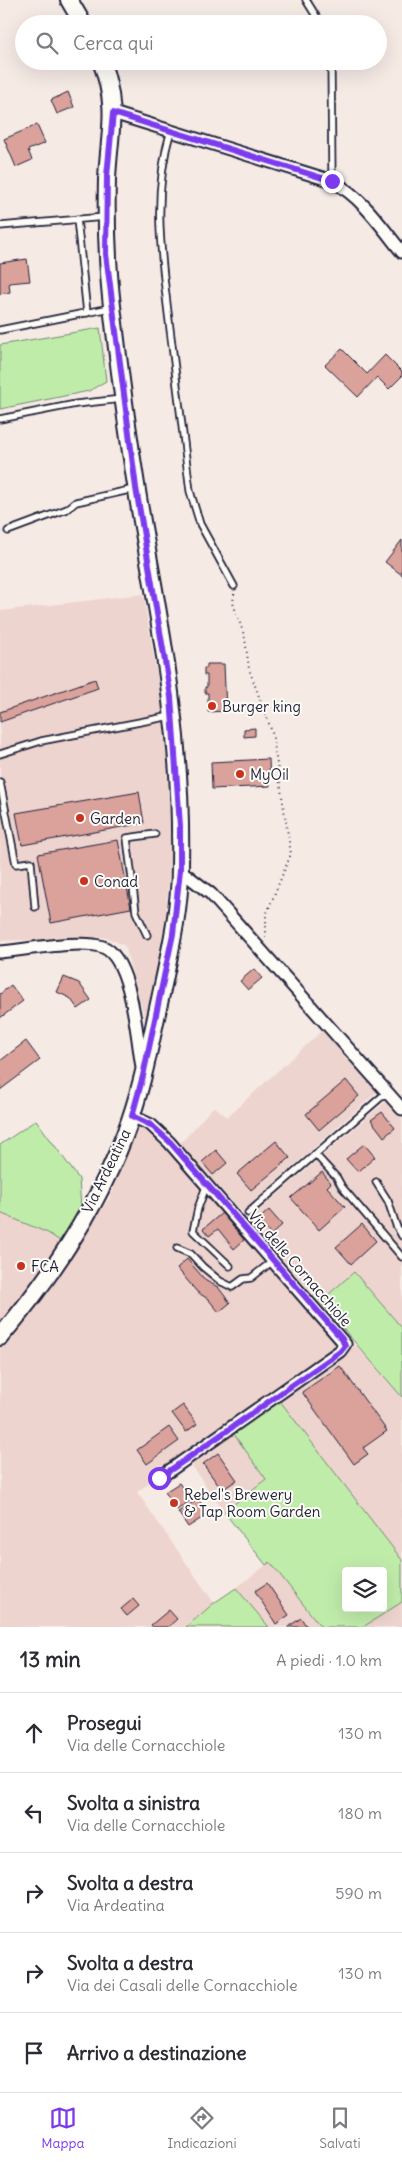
<!DOCTYPE html>
<html lang="it">
<meta charset="utf-8">
<style>
body{margin:0;font-family:Delius,sans-serif;background:#f7f7f7;color:#2b2b33}
.controls{position:absolute;right:15px;bottom:15px;display:grid;overflow:hidden;border-radius:5px;box-shadow:0 5px 20px #0002}
.controls button{width:45px;height:45px;display:grid;place-items:center;padding:0;border:0;border-bottom:1px solid #e1e1e2;background:#fff;color:#2b2b33;font:25px sans-serif}
.stop{position:absolute;width:15px;height:15px;margin:-11px;border:4px solid #7c3aed;border-radius:50%;background:#fff}
.stop.end{background:#7c3aed;border-color:#fff;box-shadow:0 1px 5px #0008}
.list{margin:0;padding:0;list-style:none}
h2{display:flex;justify-content:space-between;align-items:center;height:65px;margin:0;padding:0 20px;font-size:21px}
h2 small{font-size:16px;font-weight:400;color:#7c7c81}
.list li{display:grid;grid-template-columns:32px 1fr auto;gap:15px;align-items:center;box-sizing:border-box;height:80px;padding:0 20px;border-top:1px solid #e1e1e2}
.list b{display:block;font-size:19px;white-space:nowrap}
.list p{margin:0;font-size:16px;white-space:nowrap;color:#7c7c81}
.list em{font-size:16px;font-style:normal;color:#7c7c81}
.icon{flex:none;width:28px;height:28px;fill:none;stroke:currentColor;stroke-width:2;stroke-linecap:round;stroke-linejoin:round}
.map{position:relative;flex:none;width:402px;height:1627px;overflow:hidden}
.search{position:absolute;background:#fff;box-shadow:0 5px 20px #0002;left:15px;right:15px;top:15px;height:55px;display:flex;align-items:center;gap:12px;box-sizing:border-box;padding:0 18px;border-radius:28px;color:#7c7c81;font-size:19px}
.sheet{height:465px;background:#fff}
nav{display:flex;justify-content:space-around;align-items:center;box-sizing:border-box;height:70px;border-top:1px solid #e1e1e2;background:#fff;font-size:14px;color:#7c7c81}
nav a{display:grid;justify-items:center;gap:2px}
nav .on{color:#7c3aed}
.map>svg:first-child{display:block}
.built{fill:#eed4cf}
.green{fill:#c0ecaa;stroke:#718772;fill-rule:evenodd}
.building{fill:#dba19b;stroke:#22223b}
.lines{fill:none;stroke-linecap:round;stroke-linejoin:round}
.lane-casing{stroke:#22223b;stroke-width:9}
.street-casing{stroke:#22223b;stroke-width:15}
.secondary-casing{stroke:#22223b;stroke-width:20}
.path{stroke:#22223b;stroke-width:2;stroke-dasharray:1 4;stroke-linecap:butt}
.lane{stroke:#fdfcf7;stroke-width:5.5}
.street{stroke:#fdfcf7;stroke-width:11}
.secondary{stroke:#fdfcf7;stroke-width:16}
.route{stroke:#7c3aed;stroke-width:6}
.poi-dot{fill:#c8321e;stroke:#fdfcf7;stroke-width:2}
.labels{text-anchor:middle;dominant-baseline:central;stroke-width:4;stroke-linejoin:round;paint-order:stroke}
.poi-label{font-size:15px;fill:#22223b;stroke:#fdfcf7;text-anchor:start}
.street-label{font-size:15px;fill:#22223b;stroke:#fdfcf7}
</style>
<div class="map">
<svg width="402" height="1627" viewBox="0 0 402 1627">
<rect width="100%" height="100%" fill="#f6eae5"/>
<filter id="ink" filterUnits="userSpaceOnUse"><feTurbulence type="fractalNoise" baseFrequency=".02" numOctaves="2"/><feDisplacementMap in="SourceGraphic" scale="10" xChannelSelector="R" yChannelSelector="G"/><feConvolveMatrix kernelMatrix="1 2 1 2 8 2 1 2 1" color-interpolation-filters="sRGB"/></filter>
<g filter="url(#ink)">
<!-- built -->
<g class="built">
<polygon points="143,594 165,722 171,848 166,914 146,1023 125,946 106,937 0,941 0,611"/>
<polygon points="324,1029 378,1091 242,1212 179,1145 214,1106 227,1117"/>
<polygon points="386,1101 402,1119 402,1328 354,1272 320,1302 248,1220"/>
<polygon points="136,1127 149,1131 334,1337 336,1345 137,1492 214,1603 186,1627 0,1627 0,1342 81,1238 111,1196"/>
<polygon points="0,1213 48,1233 60,1241 25,1292 0,1324"/>
<polygon points="356,1345 402,1397 402,1560 280,1401"/>
<polygon points="233,1433 266,1479 224,1512 191,1464"/>
<polygon points="270,1562 321,1627 269,1627 236,1588"/>
<polygon points="402,1602 402,1627 363,1627"/>
</g>
<!-- green -->
<g class="green">
<polygon points="100,328 106,381 89,391 0,409 0,345"/>
<polygon points="36,1120 79,1179 81,1208 60,1241 48,1233 0,1213 0,1145"/>
<polygon points="354,1272 402,1328 402,1397 320,1302"/>
<path d="M280,1401L402,1560V1602L363,1627H321L270,1562L266,1565L224,1512L266,1479L233,1433ZM346,1571H383V1608H346Z"/>
<polygon points="236,1588 269,1627 186,1627 214,1603"/>
</g>
<!-- building -->
<g class="building">
<polygon points="68,92 74,107 57,114 51,100"/>
<polygon points="37,125 45,143 28,150 32,160 16,167 4,139"/>
<polygon points="27,259 30,281 9,283 10,292 0,294 0,263"/>
<polygon points="342,349 367,374 385,355 402,372 402,376 389,389 377,377 358,397 325,365"/>
<polygon points="402,540 402,575 385,562"/>
<polygon points="207,664 224,664 226,711 208,712 208,693 205,693 205,687 207,687 207,675 204,675 204,668 207,668"/>
<polygon points="95,679 98,688 0,722 0,712"/>
<polygon points="255,728 255,736 244,737 244,729"/>
<polygon points="269,759 270,786 212,789 211,762"/>
<polygon points="139,792 144,823 22,845 16,813"/>
<polygon points="118,840 131,908 51,923 38,854"/>
<polygon points="254,969 262,978 248,990 240,981"/>
<polygon points="64,977 79,983 91,1000 78,1009 70,998 57,992"/>
<polygon points="11,985 23,1001 0,1018 0,994"/>
<polygon points="26,1041 40,1060 0,1090 0,1061"/>
<polygon points="346,1080 359,1096 319,1130 306,1114"/>
<polygon points="382,1112 395,1128 384,1137 371,1120"/>
<polygon points="276,1141 290,1158 251,1190 237,1174"/>
<polygon points="364,1144 375,1157 358,1172 346,1159"/>
<polygon points="216,1150 227,1163 213,1175 202,1162"/>
<polygon points="322,1172 331,1183 327,1187 345,1207 319,1230 291,1198"/>
<polygon points="269,1210 282,1225 271,1235 258,1220"/>
<polygon points="222,1213 244,1240 234,1249 218,1229 209,1236 203,1229"/>
<polygon points="362,1224 376,1241 351,1264 336,1247"/>
<polygon points="187,1259 206,1281 218,1287 230,1303 219,1312 208,1299 197,1292 177,1268"/>
<polygon points="340,1366 387,1431 363,1448 368,1454 354,1464 302,1392"/>
<polygon points="183,1405 197,1424 186,1432 172,1413"/>
<polygon points="169,1427 179,1441 147,1464 137,1450"/>
<polygon points="218,1453 237,1480 222,1490 203,1464"/>
<polygon points="179,1483 191,1500 177,1510 165,1492"/>
<polygon points="198,1499 208,1514 188,1527 178,1512"/>
<polygon points="267,1583 289,1615 276,1624 255,1591"/>
<polygon points="133,1599 139,1606 127,1616 121,1609"/>
<polygon points="169,1610 177,1619 168,1627 153,1627 151,1625"/>
<polygon points="301,1618 307,1627 288,1627"/>
</g>
<g class="lines">
<!-- lane casing -->
<g class="lane-casing">
<g id="lane">
<polyline points="306,0 321,24"/>
<polyline points="331,61 332,181"/>
<path d="M171,130C151,197 162,261 170,329C177,383 183,437 190,491L200,524L234,586"/>
<polyline points="77,219 87,313"/>
<polyline points="0,226 105,217"/>
<polyline points="0,330 110,308"/>
<polyline points="0,419 76,404 122,399"/>
<polyline points="8,531 67,509 76,502 134,489"/>
<polyline points="0,754 41,741 171,716"/>
<polyline points="0,782 16,864 31,862 35,907"/>
<polyline points="147,935 136,912 127,838 155,834"/>
<polyline points="315,1154 337,1178 342,1187 402,1257"/>
<polyline points="376,1182 388,1201 396,1225 402,1236"/>
<polyline points="207,1184 198,1208 193,1231 230,1266"/>
<polyline points="248,1213 387,1092"/>
<polyline points="177,1248 191,1254 203,1267 220,1281 232,1287 243,1279 251,1278 274,1260"/>
</g>
</g>
<!-- street casing -->
<g class="street-casing">
<g id="street">
<path d="M113,113L332,181C362,197 381,226 402,252"/>
<polyline points="180,870 211,894 402,1109"/>
<path d="M0,952C24,950 82,939 103,947C132,958 137,1040 142,1067"/>
<polyline points="132,1116 151,1125 169,1142 345,1344 340,1351 159,1478"/>
</g>
</g>
<!-- secondary casing -->
<g class="secondary-casing">
<g id="secondary">
<polyline points="69,0 83,24"/>
<path d="M0,1337C51,1277 97,1208 125,1134C142,1090 150,1044 160,999C169,956 180,911 180,867C181,812 178,755 171,701C163,630 148,561 137,491C127,429 119,367 112,306C107,263 106,222 107,179C109,133 119,108 101,61"/>
</g>
</g>
<!-- path -->
<polyline class="path" points="234,594 233,603 245,638 249,669 272,732 291,854 266,915 266,937"/>
<!-- lane -->
<use href="#lane" class="lane"/>
<!-- street -->
<use href="#street" class="street"/>
<!-- secondary -->
<use href="#secondary" class="secondary"/>
</g>
</g>
<g class="lines" filter="url(#ink)">
<!-- route -->
<polyline class="route" points="159,1478 340,1352 345,1346 342,1339 170,1142 151,1125 132,1116 143,1076 173,934 180,870 180,826 171,697 136,488 106,254 107,176 113,113 332,181"/>
</g>
<!-- markers -->
<g class="poi-dot">
<circle cx="212" cy="706" r="5"/>
<circle cx="240" cy="774" r="5"/>
<circle cx="80" cy="818" r="5"/>
<circle cx="84" cy="881" r="5"/>
<circle cx="21" cy="1266" r="5"/>
<circle cx="174" cy="1503" r="5"/>
</g>
<g class="labels">
<!-- poi labels -->
<g class="poi-label">
<text x="222" y="706">Burger king</text>
<text x="250" y="774">MyOil</text>
<text x="90" y="818">Garden</text>
<text x="94" y="881">Conad</text>
<text x="31" y="1266">FCA</text>
<text x="184" y="1494">Rebel's Brewery<tspan x="184" dy="17">&amp; Tap Room Garden</tspan></text>
</g>
<!-- street labels -->
<g class="street-label">
<text transform="translate(106 1171) rotate(-64)">Via Ardeatina</text>
<text transform="translate(300 1268) rotate(49)">Via delle Cornacchiole</text>
</g>
</g>
</svg>
<div class="controls">
<button><svg class="icon" aria-label="layers" viewBox="0 0 24 24"><path d="M12 4l9 5-9 5-9-5zM3 14l9 5 9-5"/></svg></button>
</div>
<div class="stop" style="left:159px;top:1478px"></div>
<div class="stop end" style="left:332px;top:181px"></div>
<div class="search"><svg class="icon" aria-label="search" viewBox="0 0 24 24"><circle cx="10" cy="10" r="6"/><path d="M15 15l6 6"/></svg>Cerca qui</div>
</div>
<section class="sheet">
<h2>13 min<small>A piedi · 1.0 km</small></h2>
<ul class="list">
<li><svg class="icon" aria-label="ahead" viewBox="0 0 24 24"><path d="M12 20V5M6 11l6-6 6 6"/></svg><div><b>Prosegui</b><p>Via delle Cornacchiole</p></div><em>130 m</em></li>
<li><svg class="icon" aria-label="left" viewBox="0 0 24 24"><path d="M17 20v-9H6M10 6l-5 5 5 5"/></svg><div><b>Svolta a sinistra</b><p>Via delle Cornacchiole</p></div><em>180 m</em></li>
<li><svg class="icon" aria-label="right" viewBox="0 0 24 24"><path d="M7 20v-9h11M14 6l5 5-5 5"/></svg><div><b>Svolta a destra</b><p>Via Ardeatina</p></div><em>590 m</em></li>
<li><svg class="icon" aria-label="right" viewBox="0 0 24 24"><path d="M7 20v-9h11M14 6l5 5-5 5"/></svg><div><b>Svolta a destra</b><p>Via dei Casali delle Cornacchiole</p></div><em>130 m</em></li>
<li><svg class="icon" aria-label="arrive" viewBox="0 0 24 24"><path d="M6 21V4h12l-3 4 3 4H6"/></svg><div><b>Arrivo a destinazione</b></div></li>
</ul>
</section>
<nav>
<a class="on"><svg class="icon" aria-label="map" viewBox="0 0 24 24"><path d="M3 6l6-2 6 2 6-2v14l-6 2-6-2-6 2zM9 4v14M15 6v14"/></svg>Mappa</a>
<a><svg class="icon" aria-label="directions" viewBox="0 0 24 24"><path d="M12 3l9 9-9 9-9-9zM9 14v-3h6M13 9l2 2-2 2"/></svg>Indicazioni</a>
<a><svg class="icon" aria-label="saved" viewBox="0 0 24 24"><path d="M7 4h10v16l-5-4-5 4z"/></svg>Salvati</a>
</nav>
